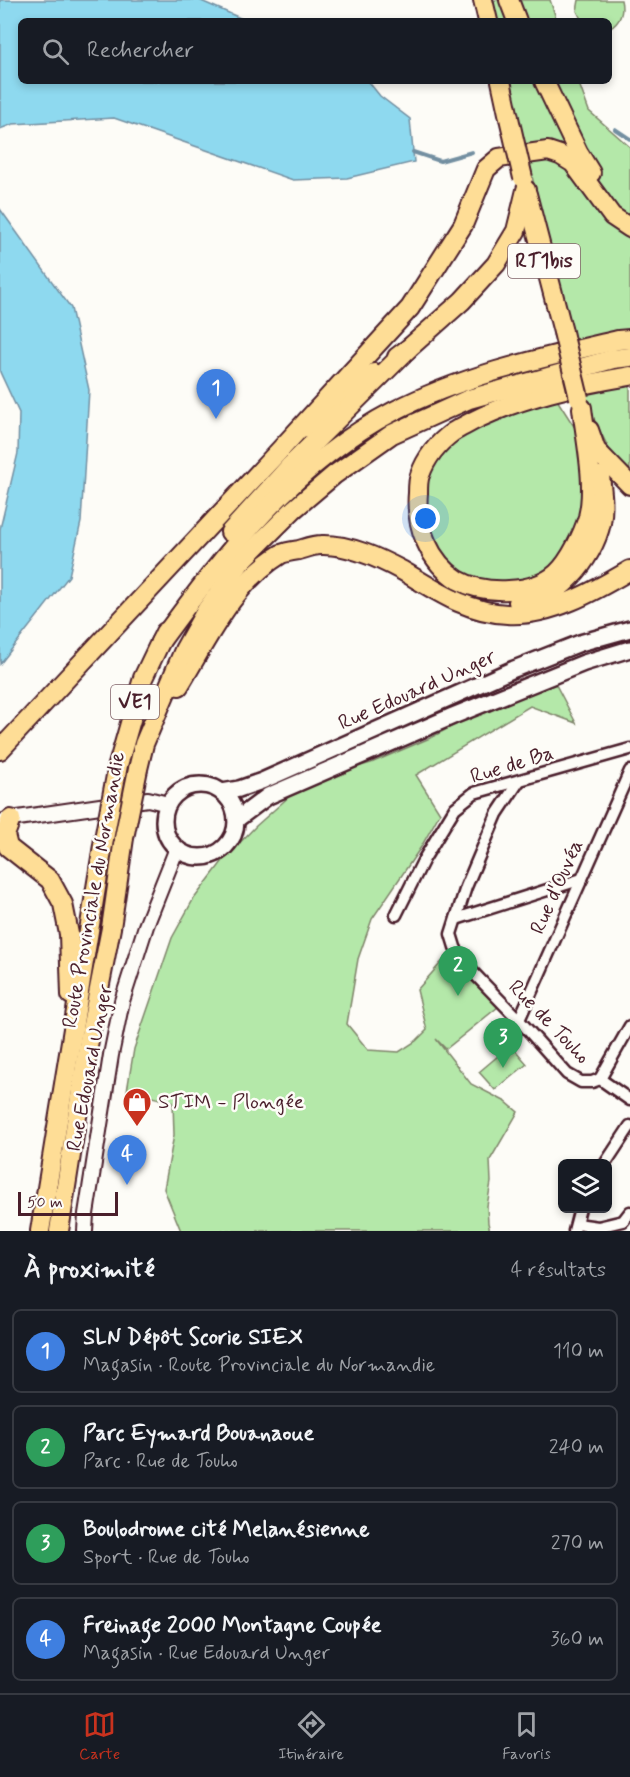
<!DOCTYPE html>
<html lang="fr">
<meta charset="utf-8">
<style>
body{margin:0;font-family:Mynerve,sans-serif;background:#20242c;color:#f1f3f6}
.controls{position:absolute;right:18px;bottom:18px;display:grid;overflow:hidden;border-radius:9px;box-shadow:0 3px 9px #0003}
.controls button{width:54px;height:54px;display:grid;place-items:center;padding:0;border:0;border-bottom:2px solid #363941;background:#171b24;color:#f1f3f6;font:30px sans-serif}
.scale{position:absolute;left:18px;bottom:15px;width:100px;box-sizing:border-box;padding-left:6px;border:3px solid #4a1f2b;border-top:0;font-size:16px;line-height:21px;white-space:nowrap;color:#4a1f2b;-webkit-text-stroke:4px #fdfcf7;paint-order:stroke}
.you{position:absolute;left:426px;top:519px;width:21px;height:21px;margin:-15px;border:4px solid #fff;border-radius:50%;background:#1a73e8;box-shadow:0 0 0 9px #1a73e833}
.badge{display:grid;place-items:center;width:39px;height:39px;border-radius:50%;background:#c8321e;color:#fff;font-size:20px;font-weight:700}
.pin{position:absolute;translate:-50% -50px;filter:drop-shadow(0 2px 3px #0008)}
.pin::after{content:'';position:absolute;top:32px;width:21px;height:18px;background:inherit;clip-path:polygon(0 0,100% 0,50% 100%)}
.list{margin:0;padding:0;list-style:none}
h2{display:flex;justify-content:space-between;align-items:center;height:78px;margin:0;padding:0 24px;font-size:26px}
h2 small{font-size:20px;font-weight:400;color:#9ea1a6}
.list li{display:grid;grid-template-columns:39px 1fr auto;gap:18px;align-items:center;box-sizing:border-box;height:84px;margin:0 12px 12px;padding:0 12px;border:2px solid #363941;border-radius:9px}
.list b{display:block;font-size:22px;white-space:nowrap}
.list p{margin:0;font-size:20px;white-space:nowrap;color:#9ea1a6}
.list em{font-size:20px;font-style:normal;color:#9ea1a6}
.icon{flex:none;width:33px;height:33px;fill:none;stroke:currentColor;stroke-width:2;stroke-linecap:round;stroke-linejoin:round}
.map{position:relative;flex:none;width:630px;height:1231px;overflow:hidden}
.search{position:absolute;background:#171b24;box-shadow:0 3px 9px #0003;left:18px;right:18px;top:18px;height:66px;display:flex;align-items:center;gap:15px;box-sizing:border-box;padding:0 21px;border-radius:9px;color:#9ea1a6;font-size:22px}
.sheet{height:462px;background:#171b24}
nav{display:flex;justify-content:space-around;align-items:center;box-sizing:border-box;height:84px;border-top:2px solid #363941;background:#171b24;font-size:16px;color:#9ea1a6}
nav a{display:grid;justify-items:center;gap:3px}
nav .on{color:#c8321e}
.map>svg:first-child{display:block}
.green{fill:#b4e8a9;stroke:#7f846a;stroke-width:1.5}
.water{fill:#8ed9ef;stroke:#738fa1;stroke-width:1.5}
.lines{fill:none;stroke-linecap:round;stroke-linejoin:round}
.stream{stroke:#738fa1;stroke-width:4}
.minor-casing{stroke:#4a1f2b;stroke-width:15}
.tertiary-casing{stroke:#4a1f2b;stroke-width:18}
.secondary-casing{stroke:#4a1f2b;stroke-width:20}
.primary-casing{stroke:#4a1f2b;stroke-width:22}
.trunk-casing{stroke:#4a1f2b;stroke-width:22}
.minor{stroke:#fdfcf7;stroke-width:10}
.tertiary{stroke:#fdfcf7;stroke-width:14}
.secondary{stroke:#fdfcf7;stroke-width:15}
.primary{stroke:#fedd96;stroke-width:18}
.trunk{stroke:#fedd96;stroke-width:18}
.primary-bridge-casing{stroke:#4a1f2b;stroke-width:22;stroke-linecap:butt}
.trunk-bridge-casing{stroke:#4a1f2b;stroke-width:22;stroke-linecap:butt}
.primary-bridge{stroke:#fedd96;stroke-width:18}
.trunk-bridge{stroke:#fedd96;stroke-width:18}
.labels{text-anchor:middle;dominant-baseline:central;stroke-width:5;stroke-linejoin:round;paint-order:stroke}
.shield{fill:#fdfcf7;stroke:#806168;stroke-width:1.5}
.shield-label{font-size:20px;font-weight:bold;fill:#4a1f2b}
.street-label{font-size:21px;fill:#4a1f2b;stroke:#fdfcf7}
.poi-label{font-size:21px;fill:#4a1f2b;stroke:#fdfcf7;text-anchor:start}
</style>
<div class="map">
<svg width="630" height="1231" viewBox="0 0 630 1231">
<rect width="100%" height="100%" fill="#fdfcf7"/>
<filter id="ink" filterUnits="userSpaceOnUse"><feTurbulence type="fractalNoise" baseFrequency=".0167" numOctaves="2"/><feDisplacementMap in="SourceGraphic" scale="12" xChannelSelector="R" yChannelSelector="G"/><feConvolveMatrix kernelMatrix="1 2 1 2 8 2 1 2 1" color-interpolation-filters="sRGB"/></filter>
<g filter="url(#ink)">
<!-- green -->
<g class="green">
<polygon points="492,0 550,0 557,21 497,21"/>
<path d="M579,0H621C624,12 620,23 609,29V21H582L577,11Z"/>
<polygon points="510,81 578,81 589,111 630,147 630,470 610,451 590,411 547,241"/>
<polygon points="552,392 586,445 591,497 566,561 506,591 439,564 417,502 433,451 454,431"/>
<polygon points="555,683 576,723 530,706 416,775 440,813 421,847 372,919 358,959 347,1024 368,1050 399,1052 416,1041 427,1030 417,990 455,947 503,1003 446,1049 436,1039 471,1084 506,1102 518,1112 490,1160 491,1182 487,1206 488,1223 490,1231 181,1231 164,1189 174,1135 173,1102 127,1091 134,1049 172,938 193,900 225,858 256,826 292,794 312,783 333,774 371,763 430,738 494,704"/>
<polygon points="511,1045 527,1064 495,1090 479,1072"/>
</g>
<!-- water -->
<g class="water">
<polygon points="0,0 199,0 247,21 21,21 21,81 368,81 380,96 410,119 414,162 347,178 293,180 114,118 13,124 0,129"/>
<polygon points="0,209 71,308 89,390 81,522 69,576 0,664 0,529 18,453 19,413 0,372"/>
</g>
<g class="lines">
<!-- stream -->
<g class="stream">
<polyline points="615,129 630,139"/>
<polyline points="413,152 440,161 472,152"/>
</g>
<!-- minor casing -->
<g class="minor-casing">
<g id="minor">
<polyline points="519,781 497,814 466,887 451,934 455,947 463,962 519,1020 567,1074 581,1082 592,1082 600,1079 630,1100"/>
<polyline points="396,915 424,859 455,808 474,793 630,749"/>
<polyline points="456,919 582,879"/>
<polyline points="519,1020 630,771"/>
<polyline points="600,1079 630,1026"/>
<polyline points="605,1164 630,1126"/>
<polyline points="577,1224 598,1227 623,1221 630,1212"/>
<polyline points="574,1231 580,1208"/>
</g>
</g>
<!-- tertiary casing -->
<g class="tertiary-casing">
<g id="tertiary">
<polyline points="0,822 11,819 148,799 168,804"/>
<polyline points="85,1231 86,1214 111,1055 122,1001 146,926 177,848"/>
</g>
</g>
<!-- secondary casing -->
<g class="secondary-casing">
<g id="secondary">
<circle cx="200" cy="821" r="36"/>
<polyline points="222,792 239,789 262,781 514,669 580,643 630,629"/>
<polyline points="236,820 268,796 453,716 584,663 630,649"/>
</g>
</g>
<!-- primary casing -->
<g class="primary-casing">
<g id="primary">
<polyline points="483,0 488,21"/>
<polyline points="501,81 509,118"/>
<polyline points="527,194 563,332"/>
<polyline points="397,357 409,348 462,301 496,264 516,231 526,190"/>
<polyline points="308,428 374,373"/>
<polyline points="589,430 596,450 630,485"/>
</g>
</g>
<!-- trunk casing -->
<g class="trunk-casing">
<g id="trunk">
<polyline points="509,0 517,21"/>
<polyline points="544,81 578,152 591,173"/>
<path d="M582,408C586,442 596,485 588,517C583,534 570,561 557,573C534,594 484,595 458,580C429,562 415,525 418,493C418,487 418,480 420,475C426,458 438,443 453,432C459,428 466,425 473,421C521,397 577,385 630,376"/>
<polyline points="230,532 289,467 409,348"/>
<path d="M518,602C557,604 593,559 601,523C604,507 602,492 600,476"/>
<path d="M160,642C225,553 294,463 394,411C464,375 542,358 618,340L630,339"/>
<path d="M179,686C207,640 233,583 281,554C286,552 293,551 299,550C306,548 314,545 321,545C349,544 379,558 403,571C437,591 466,612 507,614C549,617 595,591 630,570"/>
<polyline points="0,750 279,451 410,308 463,225 486,169 499,158 548,151 560,155 573,163 612,216 630,228"/>
<polyline points="118,765 143,678 165,632"/>
<polyline points="138,769 144,744 184,650 207,609 241,562 294,509 334,475 392,434 469,399 613,359 630,357"/>
<polyline points="11,819 5,835 8,847 50,880 63,904 69,934 71,995"/>
<polyline points="40,1231 104,839"/>
<polyline points="59,1231 89,1040 111,928 124,838"/>
</g>
</g>
<!-- minor -->
<use href="#minor" class="minor"/>
<!-- tertiary -->
<use href="#tertiary" class="tertiary"/>
<!-- secondary -->
<use href="#secondary" class="secondary"/>
<!-- primary -->
<use href="#primary" class="primary"/>
<!-- trunk -->
<use href="#trunk" class="trunk"/>
<!-- primary-bridge casing -->
<g class="primary-bridge-casing">
<g id="primary-bridge">
<polyline points="509,118 523,178"/>
<polyline points="563,332 579,398"/>
</g>
</g>
<!-- trunk-bridge casing -->
<g class="trunk-bridge-casing">
<g id="trunk-bridge">
<polyline points="124,838 138,769"/>
<polyline points="104,839 118,765"/>
</g>
</g>
<!-- primary-bridge -->
<use href="#primary-bridge" class="primary-bridge"/>
<!-- trunk-bridge -->
<use href="#trunk-bridge" class="trunk-bridge"/>
</g>
</g>
<!-- icons -->
<defs>
<g id="shop-pin" transform="scale(1.5)"><path d="M0 17L-7.5 6A9.5 9.5 0 1 1 7.5 6Z" fill="#c8321e" stroke="#fdfcf7"/><path d="M-5-2.5h2.3a2.7 3.5 0 0 1 5.4 0H5L5.5 6h-11ZM-1.5-2.5h3a1.5 2.3 0 0 0-3 0Z" fill="#fff"/></g>
</defs>
<g fill-rule="evenodd">
<use href="#shop-pin" x="137" y="1102"/>
</g>
<g class="labels">
<!-- shield labels -->
<g class="shield">
<rect x="508" y="244" width="72" height="34" rx="4.5"/>
<rect x="111" y="685" width="48" height="34" rx="4.5"/>
</g>
<g class="shield-label">
<text x="544" y="261">RT1bis</text>
<text x="135" y="702">VE1</text>
</g>
<!-- street labels -->
<g class="street-label">
<text transform="translate(417 690) rotate(-24)">Rue Edouard Unger</text>
<text transform="translate(512 765) rotate(-17)">Rue de Ba</text>
<text transform="translate(557 887) rotate(-66)">Rue d'Ouvéa</text>
<text transform="translate(94 890) rotate(-80)">Route Provinciale du Normandie</text>
<text transform="translate(549 1022) rotate(46)">Rue de Touho</text>
<text transform="translate(90 1068) rotate(-79)">Rue Edouard Unger</text>
</g>
<!-- poi labels -->
<g class="poi-label">
<text x="158" y="1102">STIM - Plongée</text>
</g>
</g>
</svg>
<div class="controls">
<button><svg class="icon" aria-label="layers" viewBox="0 0 24 24"><path d="M12 4l9 5-9 5-9-5zM3 14l9 5 9-5"/></svg></button>
</div>
<div class="scale">50 m</div>
<div class="you"></div>
<div class="pin badge" style="left:216px;top:419px;background:#3f7fe0">1</div>
<div class="pin badge" style="left:458px;top:996px;background:#2e9e5b">2</div>
<div class="pin badge" style="left:503px;top:1068px;background:#2e9e5b">3</div>
<div class="pin badge" style="left:127px;top:1185px;background:#3f7fe0">4</div>
<div class="search"><svg class="icon" aria-label="search" viewBox="0 0 24 24"><circle cx="10" cy="10" r="6"/><path d="M15 15l6 6"/></svg>Rechercher</div>
</div>
<section class="sheet">
<h2>À proximité<small>4 résultats</small></h2>
<ul class="list">
<li><span class="badge" style="background:#3f7fe0">1</span><div><b>SLN Dépôt Scorie SIEX</b><p>Magasin · Route Provinciale du Normandie</p></div><em>110 m</em></li>
<li><span class="badge" style="background:#2e9e5b">2</span><div><b>Parc Eymard Bouanaoue</b><p>Parc · Rue de Touho</p></div><em>240 m</em></li>
<li><span class="badge" style="background:#2e9e5b">3</span><div><b>Boulodrome cité Melanésienne</b><p>Sport · Rue de Touho</p></div><em>270 m</em></li>
<li><span class="badge" style="background:#3f7fe0">4</span><div><b>Freinage 2000 Montagne Coupée</b><p>Magasin · Rue Edouard Unger</p></div><em>360 m</em></li>
</ul>
</section>
<nav>
<a class="on"><svg class="icon" aria-label="map" viewBox="0 0 24 24"><path d="M3 6l6-2 6 2 6-2v14l-6 2-6-2-6 2zM9 4v14M15 6v14"/></svg>Carte</a>
<a><svg class="icon" aria-label="directions" viewBox="0 0 24 24"><path d="M12 3l9 9-9 9-9-9zM9 14v-3h6M13 9l2 2-2 2"/></svg>Itinéraire</a>
<a><svg class="icon" aria-label="saved" viewBox="0 0 24 24"><path d="M7 4h10v16l-5-4-5 4z"/></svg>Favoris</a>
</nav>
